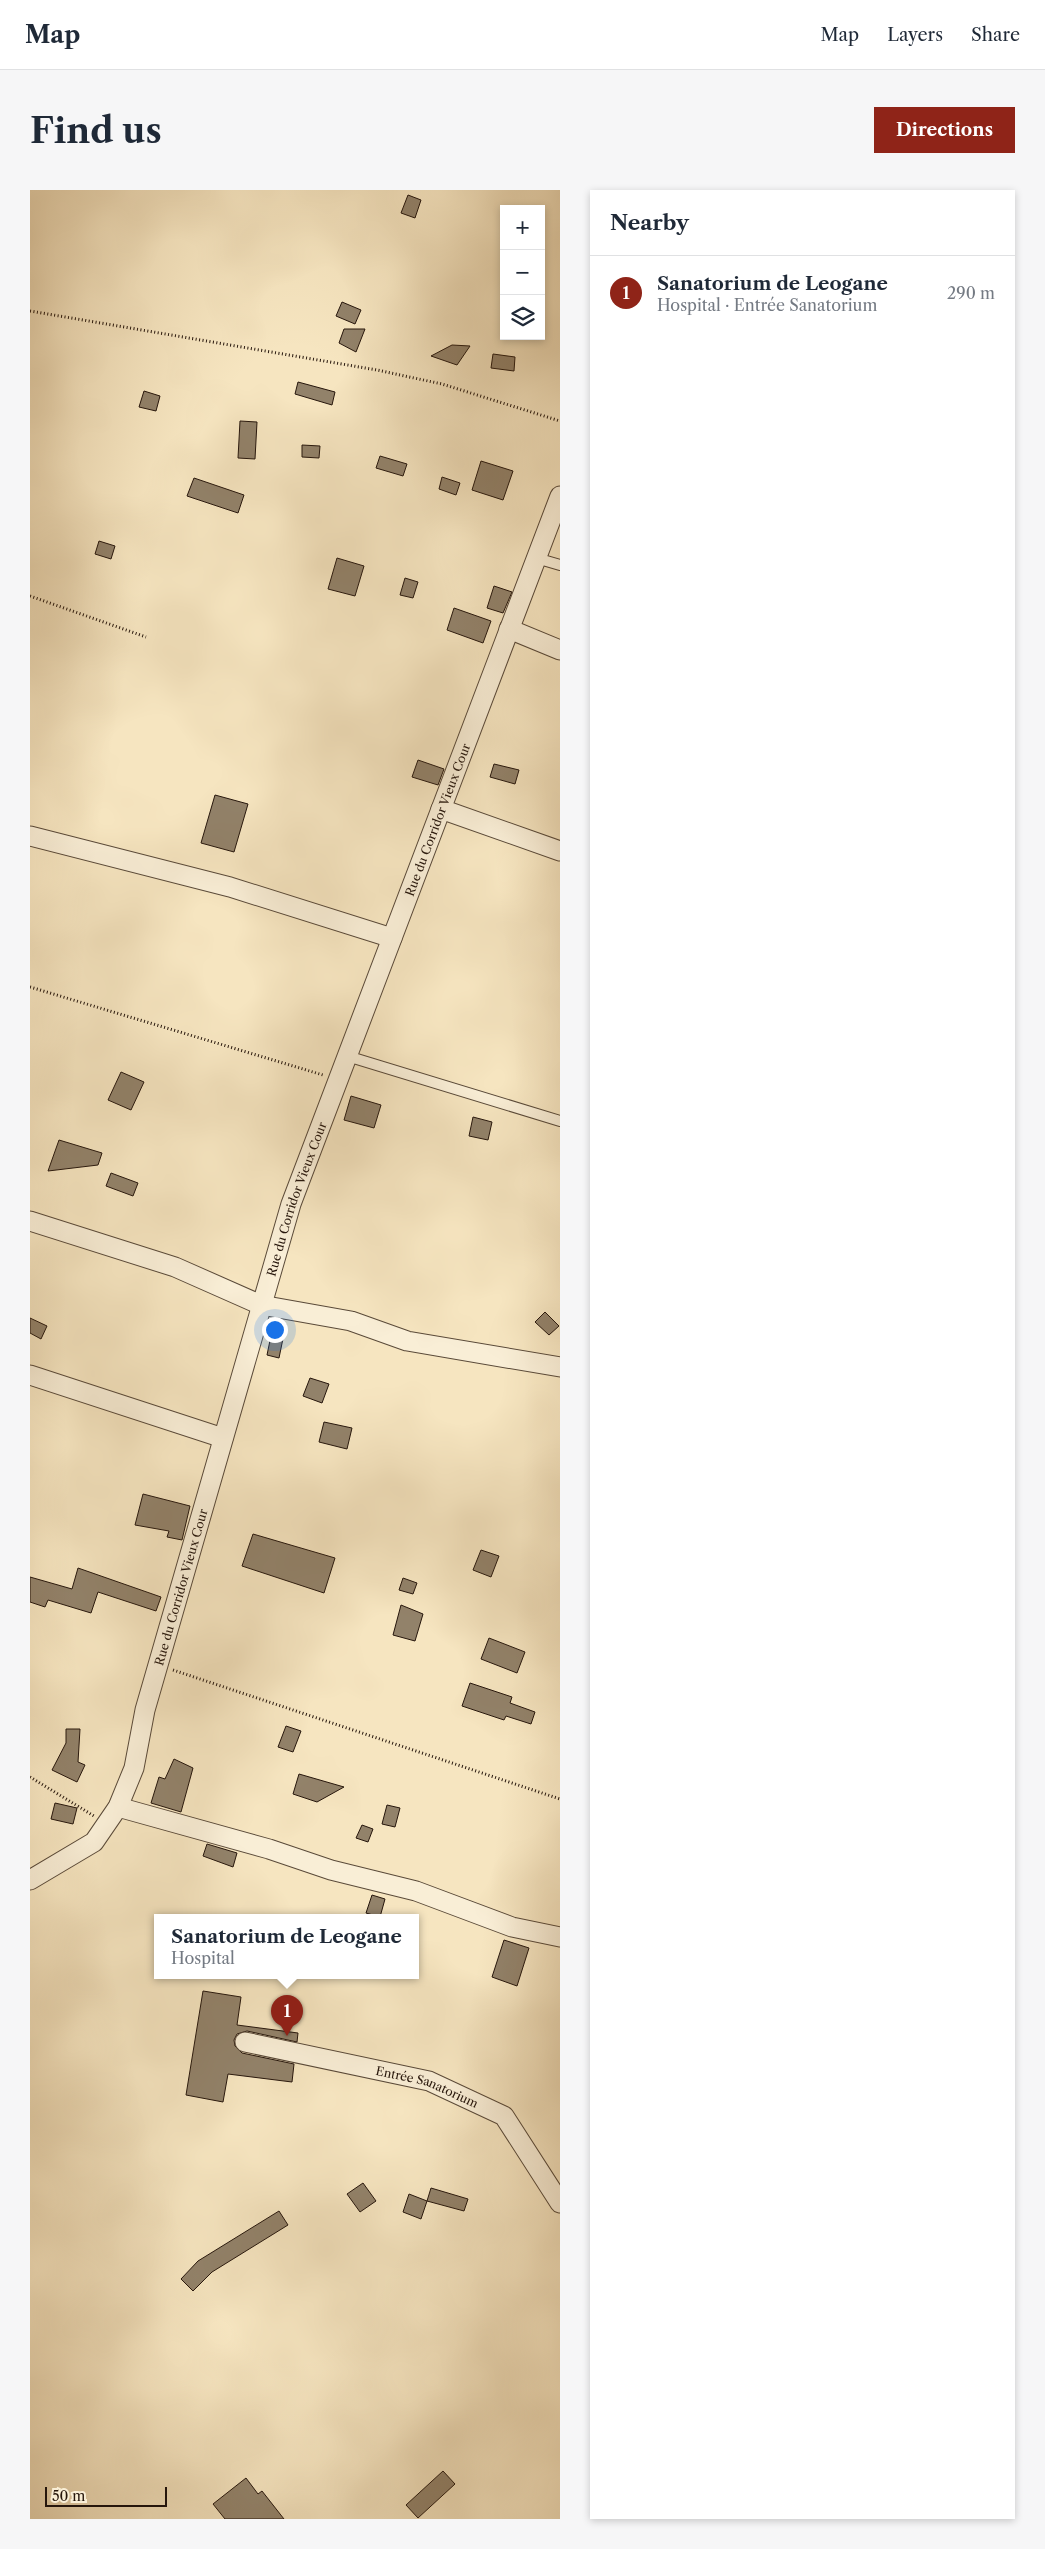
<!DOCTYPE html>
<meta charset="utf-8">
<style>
body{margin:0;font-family:"Libre Caslon Text",serif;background:#f6f6f7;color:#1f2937}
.controls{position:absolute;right:15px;top:15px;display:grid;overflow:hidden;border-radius:0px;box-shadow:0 2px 8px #0003}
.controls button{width:45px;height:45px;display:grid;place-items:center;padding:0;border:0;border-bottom:1px solid #e0e1e3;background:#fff;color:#1f2937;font:25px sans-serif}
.scale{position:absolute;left:15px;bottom:12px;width:122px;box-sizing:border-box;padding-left:5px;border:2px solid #26160c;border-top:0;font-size:14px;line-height:18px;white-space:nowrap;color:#26160c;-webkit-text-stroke:4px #f9eed6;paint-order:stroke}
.you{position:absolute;left:244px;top:1139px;width:18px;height:18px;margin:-12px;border:4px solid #fff;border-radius:50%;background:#1a73e8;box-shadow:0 0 0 8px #1a73e833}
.badge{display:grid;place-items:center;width:32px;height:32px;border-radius:50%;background:#8f2418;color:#fff;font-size:16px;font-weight:700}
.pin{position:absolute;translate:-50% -41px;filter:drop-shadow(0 1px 2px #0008)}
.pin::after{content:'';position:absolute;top:26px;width:18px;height:15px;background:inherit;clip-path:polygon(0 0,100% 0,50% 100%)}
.popup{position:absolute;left:124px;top:1724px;width:265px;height:65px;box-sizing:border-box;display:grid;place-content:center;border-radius:0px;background:#fff;filter:drop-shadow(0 1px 4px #0005);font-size:16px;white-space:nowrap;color:#747a83}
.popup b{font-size:19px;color:#1f2937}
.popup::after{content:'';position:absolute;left:50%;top:100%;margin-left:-10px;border:10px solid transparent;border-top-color:#fff}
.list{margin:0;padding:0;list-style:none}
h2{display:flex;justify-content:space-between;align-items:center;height:65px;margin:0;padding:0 20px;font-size:21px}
h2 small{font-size:16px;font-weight:400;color:#747a83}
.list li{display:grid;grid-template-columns:32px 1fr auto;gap:15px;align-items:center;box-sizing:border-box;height:75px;padding:0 20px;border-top:1px solid #e0e1e3}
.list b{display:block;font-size:19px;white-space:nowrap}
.list p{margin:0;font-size:16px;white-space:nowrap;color:#747a83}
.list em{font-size:16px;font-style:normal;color:#747a83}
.icon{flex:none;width:28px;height:28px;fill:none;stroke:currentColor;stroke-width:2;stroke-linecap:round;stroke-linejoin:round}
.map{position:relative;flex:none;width:530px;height:2329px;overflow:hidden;border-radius:0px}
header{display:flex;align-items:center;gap:30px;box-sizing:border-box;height:70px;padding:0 25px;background:#fff;border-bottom:1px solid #e0e1e3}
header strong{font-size:24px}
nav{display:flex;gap:28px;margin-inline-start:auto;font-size:18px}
.intro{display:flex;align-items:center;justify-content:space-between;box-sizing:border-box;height:120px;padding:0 30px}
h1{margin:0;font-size:35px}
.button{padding:12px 22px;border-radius:0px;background:#8f2418;color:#fff;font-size:18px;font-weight:700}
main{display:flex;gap:30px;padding:0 30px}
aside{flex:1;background:#fff;border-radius:0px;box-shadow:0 2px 8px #0003}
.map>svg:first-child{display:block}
.building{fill:#92826a;stroke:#26160c}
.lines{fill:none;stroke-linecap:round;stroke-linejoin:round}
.lane-casing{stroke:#5a4a39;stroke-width:12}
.street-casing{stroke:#5a4a39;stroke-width:21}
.path{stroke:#26160c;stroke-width:3;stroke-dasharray:1 2.5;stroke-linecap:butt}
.lane{stroke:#f9eed6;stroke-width:10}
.street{stroke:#f9eed6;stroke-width:19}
.labels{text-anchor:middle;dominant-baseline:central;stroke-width:4;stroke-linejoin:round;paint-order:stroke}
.street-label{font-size:12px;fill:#26160c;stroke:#f9eed6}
</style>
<header>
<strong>Map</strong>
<nav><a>Map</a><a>Layers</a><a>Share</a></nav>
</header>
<div class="intro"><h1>Find us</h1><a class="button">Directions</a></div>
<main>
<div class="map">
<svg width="530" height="2329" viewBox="0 0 530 2329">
<rect width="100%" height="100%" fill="#f6e5c0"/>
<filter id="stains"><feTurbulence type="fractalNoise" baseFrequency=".004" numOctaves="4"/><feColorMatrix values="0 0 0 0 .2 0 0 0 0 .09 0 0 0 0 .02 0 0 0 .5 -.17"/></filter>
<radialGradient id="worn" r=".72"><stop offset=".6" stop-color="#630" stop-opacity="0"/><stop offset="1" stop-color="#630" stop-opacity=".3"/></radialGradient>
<!-- building -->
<g class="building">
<polygon points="378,5 391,10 385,28 371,23"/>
<polygon points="312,112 331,120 325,134 306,126"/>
<polygon points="314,139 335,139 326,162 309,153"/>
<polygon points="422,155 440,156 427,175 401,166"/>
<polygon points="463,164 485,167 484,181 461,178"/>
<polygon points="268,192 305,202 302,215 265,204"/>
<polygon points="114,201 130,206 126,221 109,217"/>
<polygon points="210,231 227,232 225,269 208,268"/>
<polygon points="272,255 290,256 289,268 272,267"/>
<polygon points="350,266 377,274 373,286 346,278"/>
<polygon points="451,271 483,281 473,310 442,300"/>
<polygon points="412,287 430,293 426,305 409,299"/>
<polygon points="164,288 214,305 208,323 157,306"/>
<polygon points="69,351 85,356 81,369 65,364"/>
<polygon points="307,368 334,376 325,406 298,399"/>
<polygon points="375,388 388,392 383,408 370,405"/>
<polygon points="464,396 482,402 473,423 457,418"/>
<polygon points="424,418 461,431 453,453 417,440"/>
<polygon points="388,570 414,579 408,595 382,587"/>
<polygon points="464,574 489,580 485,594 460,587"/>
<polygon points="185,605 218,614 204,662 171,653"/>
<polygon points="91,882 114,892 101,920 78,910"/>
<polygon points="321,906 351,915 344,938 314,930"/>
<polygon points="443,927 462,932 458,950 439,946"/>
<polygon points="29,950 72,963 68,975 18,981"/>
<polygon points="81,983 108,993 103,1006 76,996"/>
<polygon points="515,1122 529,1136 519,1145 505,1132"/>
<polygon points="0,1128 17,1136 11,1149 0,1143"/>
<polygon points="244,1131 256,1134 249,1168 237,1165"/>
<polygon points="280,1188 299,1194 292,1213 273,1206"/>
<polygon points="294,1232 322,1238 317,1259 289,1252"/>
<polygon points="113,1304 160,1316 152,1350 137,1347 139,1341 105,1335"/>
<polygon points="223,1344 305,1368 294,1403 212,1376"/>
<polygon points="451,1360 469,1366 461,1387 443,1380"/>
<polygon points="48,1378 131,1407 126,1421 68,1402 61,1423 18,1410 15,1417 0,1412 0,1387 42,1399"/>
<polygon points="373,1388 387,1393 383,1404 369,1400"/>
<polygon points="371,1415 393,1424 385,1451 363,1445"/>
<polygon points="459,1448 495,1462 487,1483 451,1469"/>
<polygon points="440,1493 482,1507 480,1513 505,1522 501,1534 476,1526 474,1530 432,1516"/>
<polygon points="256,1536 271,1541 263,1562 248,1557"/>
<polygon points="36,1539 50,1539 48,1572 55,1575 47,1592 22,1580 36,1553"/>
<polygon points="144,1569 163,1578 151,1622 121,1613 129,1587 135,1589"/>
<polygon points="269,1584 314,1597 287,1612 263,1604"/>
<polygon points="25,1613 47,1618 43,1634 21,1629"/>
<polygon points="357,1615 370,1618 365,1637 352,1634"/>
<polygon points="332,1635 343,1639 338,1652 326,1648"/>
<polygon points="177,1654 207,1663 203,1677 173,1666"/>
<polygon points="342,1705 355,1709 350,1727 336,1723"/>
<polygon points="474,1750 499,1758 487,1796 462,1787"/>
<polygon points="173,1801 211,1807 207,1835 268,1843 267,1852 217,1841 207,1844 204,1850 205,1856 212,1863 264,1874 262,1892 198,1884 193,1912 156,1905"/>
<polygon points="333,1993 346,2011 330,2022 317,2004"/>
<polygon points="401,1998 438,2009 434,2021 397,2011"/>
<polygon points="379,2004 397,2011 391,2029 373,2022"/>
<polygon points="249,2021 258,2035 182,2082 163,2101 151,2089 168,2071"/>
<polygon points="413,2281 425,2294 388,2328 376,2315"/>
<polygon points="216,2288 228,2304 232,2301 254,2329 195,2329 183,2314"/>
</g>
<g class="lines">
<!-- lane casing -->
<g class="lane-casing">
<g id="lane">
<polyline points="506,368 530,375"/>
<polyline points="317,866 530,931"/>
</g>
</g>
<!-- street casing -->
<g class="street-casing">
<g id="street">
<polyline points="479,439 530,460"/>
<polyline points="411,619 530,661"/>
<polyline points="0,646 200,697 362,748"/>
<polyline points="0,1031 145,1077 231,1115 321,1131 377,1151 530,1177"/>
<polyline points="0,1185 193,1248"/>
<polyline points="88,1617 239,1659 301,1680 386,1701 482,1737 530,1747"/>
<path id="s1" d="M0,1690L64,1652L88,1617L104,1578L115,1520L261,1014L530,306"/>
<path id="s2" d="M215,1852L399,1891L474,1926L530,2013"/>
</g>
</g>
<!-- path -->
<g class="path">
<polyline points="0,121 347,180 412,194 530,231"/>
<polyline points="0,406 116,447"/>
<polyline points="0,797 293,885"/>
<polyline points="143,1480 530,1609"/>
<polyline points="0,1587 64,1626"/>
</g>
<!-- lane -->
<use href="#lane" class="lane"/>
<!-- street -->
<use href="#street" class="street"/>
</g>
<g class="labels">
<!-- street labels -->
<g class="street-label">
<text stroke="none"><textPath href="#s1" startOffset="1156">Rue du Corridor Vieux Cour</textPath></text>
<text stroke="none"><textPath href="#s1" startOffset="751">Rue du Corridor Vieux Cour</textPath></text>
<text stroke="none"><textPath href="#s1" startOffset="346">Rue du Corridor Vieux Cour</textPath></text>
<text stroke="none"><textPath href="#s2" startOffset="188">Entrée Sanatorium</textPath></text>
</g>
</g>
<rect width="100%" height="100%" filter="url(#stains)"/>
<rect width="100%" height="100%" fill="url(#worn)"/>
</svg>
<div class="controls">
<button>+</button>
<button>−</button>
<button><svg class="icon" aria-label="layers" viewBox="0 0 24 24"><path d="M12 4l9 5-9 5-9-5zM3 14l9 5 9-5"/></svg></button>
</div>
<div class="scale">50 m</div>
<div class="you"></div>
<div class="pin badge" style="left:257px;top:1846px">1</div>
<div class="popup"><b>Sanatorium de Leogane</b>Hospital</div>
</div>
<aside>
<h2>Nearby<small></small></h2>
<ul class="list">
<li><span class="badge">1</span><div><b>Sanatorium de Leogane</b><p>Hospital · Entrée Sanatorium</p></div><em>290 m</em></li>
</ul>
</aside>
</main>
